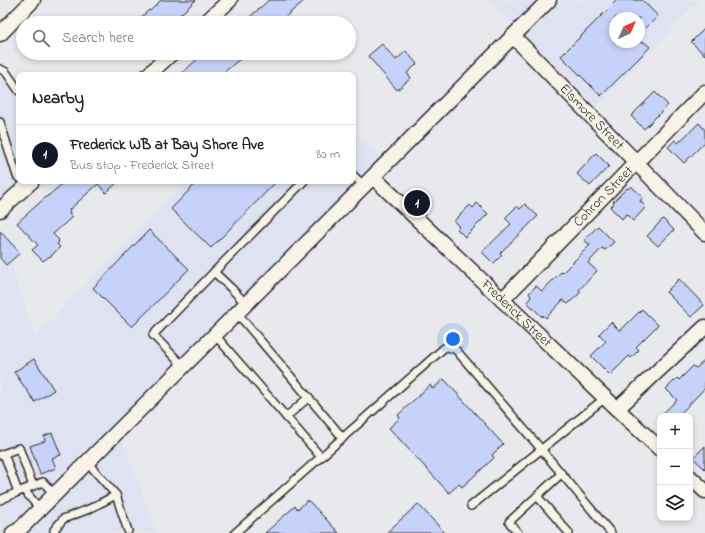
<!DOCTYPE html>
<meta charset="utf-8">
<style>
body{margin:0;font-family:"Indie Flower",sans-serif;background:#f2f2f2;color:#222}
.controls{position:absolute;right:12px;bottom:12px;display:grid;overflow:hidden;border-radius:8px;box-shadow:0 2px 6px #0003}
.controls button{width:36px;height:36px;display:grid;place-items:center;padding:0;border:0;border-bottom:1px solid #e0e0e0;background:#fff;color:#222;font:20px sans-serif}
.compass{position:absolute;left:609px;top:12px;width:36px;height:36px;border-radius:50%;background:#fff;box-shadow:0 2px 6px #0003;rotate:45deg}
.you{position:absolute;left:453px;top:339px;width:14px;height:14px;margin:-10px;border:3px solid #fff;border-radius:50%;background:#1a73e8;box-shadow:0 0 0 6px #1a73e833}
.badge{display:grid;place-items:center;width:26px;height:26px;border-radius:50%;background:#111827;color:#fff;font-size:13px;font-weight:700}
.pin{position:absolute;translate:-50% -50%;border:2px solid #fff;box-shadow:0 1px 4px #0006}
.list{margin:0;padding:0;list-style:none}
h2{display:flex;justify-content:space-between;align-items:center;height:52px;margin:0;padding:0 16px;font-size:17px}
h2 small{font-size:13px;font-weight:400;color:#767676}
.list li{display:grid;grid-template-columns:26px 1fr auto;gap:12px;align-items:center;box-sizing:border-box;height:60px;padding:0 16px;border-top:1px solid #e0e0e0}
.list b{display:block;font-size:15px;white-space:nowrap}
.list p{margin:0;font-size:13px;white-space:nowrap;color:#767676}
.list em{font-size:13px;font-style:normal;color:#767676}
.icon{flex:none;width:22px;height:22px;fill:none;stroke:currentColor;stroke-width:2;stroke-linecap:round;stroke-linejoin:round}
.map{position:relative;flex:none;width:705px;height:533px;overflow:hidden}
.search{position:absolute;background:#fff;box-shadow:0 2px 6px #0003;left:16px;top:16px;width:340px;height:44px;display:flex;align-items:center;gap:10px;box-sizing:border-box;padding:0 14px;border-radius:22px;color:#767676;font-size:15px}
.panel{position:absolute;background:#fff;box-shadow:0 2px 6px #0003;left:16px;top:72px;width:340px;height:112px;border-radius:8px}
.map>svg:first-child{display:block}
.built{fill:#dee2f1;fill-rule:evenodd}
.building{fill:#c6d2f9;stroke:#2b2b2b}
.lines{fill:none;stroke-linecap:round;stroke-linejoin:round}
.lane-casing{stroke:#2b2b2b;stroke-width:10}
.street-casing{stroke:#2b2b2b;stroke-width:17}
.lane{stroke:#f7f3e8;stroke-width:7}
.street{stroke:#f7f3e8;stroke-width:14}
.labels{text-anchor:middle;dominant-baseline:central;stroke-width:3.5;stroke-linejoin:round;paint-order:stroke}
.street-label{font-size:14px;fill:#2b2b2b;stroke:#f7f3e8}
</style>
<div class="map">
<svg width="705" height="533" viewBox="0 0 705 533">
<rect width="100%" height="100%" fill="#e8e9ed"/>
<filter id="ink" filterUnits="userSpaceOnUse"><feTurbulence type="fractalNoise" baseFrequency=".025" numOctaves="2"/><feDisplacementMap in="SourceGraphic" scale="8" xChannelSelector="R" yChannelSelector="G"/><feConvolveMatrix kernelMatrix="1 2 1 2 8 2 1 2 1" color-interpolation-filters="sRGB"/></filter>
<g filter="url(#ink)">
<!-- built -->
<g class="built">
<path d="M489,0H700L596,107ZM615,18H639V42H615Z"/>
<polygon points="0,72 19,95 19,181 21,181 0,201"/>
<polygon points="353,130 382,159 110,429 123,443 157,533 0,533 0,229 35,337 187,181 353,181"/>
</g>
<!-- building -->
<g class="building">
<polygon points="161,0 196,0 171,23 135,23 149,10 150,11"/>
<polygon points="269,0 305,0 278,23 243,23"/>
<polygon points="617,0 642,0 658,16 639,35 639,18 615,18 615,42 644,42 650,47 601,96 561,56"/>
<polygon points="705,28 705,55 691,42"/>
<polygon points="382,44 396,60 406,51 417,64 407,73 411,78 397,90 368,56"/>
<polygon points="204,53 249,53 236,62 221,75 180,75"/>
<polygon points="655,92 668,105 644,129 631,116"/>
<polygon points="699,123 705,130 705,142 684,163 668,147 675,140 678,143"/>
<polygon points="596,153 609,166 590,186 577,174"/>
<polygon points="65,181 119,181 106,193 98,184 69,210 70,212 69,214 72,217 53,234 59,240 58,241 59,242 57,244 60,247 50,257 50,256 43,261 32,250 38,245 17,223 47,196 48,196"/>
<polygon points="198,181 277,181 211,248 171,209"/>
<polygon points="631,186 643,197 640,201 646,207 633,221 626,214 622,219 610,207 614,203 613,202 627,188 628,189"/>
<polygon points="477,203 488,214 465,237 457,229 459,227 454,221 470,205 473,208"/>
<polygon points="525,204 538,216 500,253 502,255 494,263 493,263 482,252 511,224 505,218 517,206 520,209"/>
<polygon points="663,219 674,230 658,246 647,236"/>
<polygon points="598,226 614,242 605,250 602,248 588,263 597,271 579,290 581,292 568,304 563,300 546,318 543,315 542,317 527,302 531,297 529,293 536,286 542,291 561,272 562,273 590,245 584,240"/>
<polygon points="149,230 189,269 132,327 93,288"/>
<polygon points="0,231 20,253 6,265 0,258"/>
<polygon points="679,279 704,305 691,317 666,292"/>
<polygon points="642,309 658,325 636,347 639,350 631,358 629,356 610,375 591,356 606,341 599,334 611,322 620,331"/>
<polygon points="34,359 54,390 35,402 14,372"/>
<polygon points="705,360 705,388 678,416 660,416 677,400 666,389 677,378 679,380 693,366 696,368"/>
<polygon points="444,379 503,444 492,455 494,458 462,487 459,484 449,493 389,428 400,418 398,415 430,385 433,389"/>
<polygon points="52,433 61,455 52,458 56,468 40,474 30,446 45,441 44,436"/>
<polygon points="705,446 705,469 693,458"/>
<polygon points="308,500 339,533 265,533 295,506 298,509"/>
<polygon points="418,504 445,533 386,533"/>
</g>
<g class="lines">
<!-- lane casing -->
<g class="lane-casing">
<g id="lane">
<polyline points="0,69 6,72 19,91"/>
<polyline points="0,122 17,176 19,178"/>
<polyline points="353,175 364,186"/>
<polyline points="214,272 304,181"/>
<polyline points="237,313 343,438"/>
<polyline points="215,335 321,457"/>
<polyline points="184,367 153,335 214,272 232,289 246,304"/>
<polyline points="286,417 309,397"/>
<polyline points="4,454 18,492 43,482 55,495"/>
<polyline points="0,455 19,448 33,486"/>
<polyline points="24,490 40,509"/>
<polyline points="116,495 128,531"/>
<polyline points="537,496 569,533"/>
<polyline points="0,500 18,492"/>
<polyline points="471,506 605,398"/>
<polyline points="55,533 54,530 63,519 89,509 116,495 87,462"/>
<polyline points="235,533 444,348 449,347 456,350 541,449 611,533"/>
<polyline points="518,533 509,522 561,474"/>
</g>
</g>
<!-- street casing -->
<g class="street-casing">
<g id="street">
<polyline points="205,23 230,0"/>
<polyline points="0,34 33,0"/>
<path id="s1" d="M513,36L705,233"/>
<polyline points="148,75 172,53"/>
<path id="s2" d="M373,177L617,409L660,449"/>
<polyline points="0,210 32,181"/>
<path id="s3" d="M502,300L705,92"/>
<polyline points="617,409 705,327"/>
<polyline points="690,477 705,491"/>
<polyline points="13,533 19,530 40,509 246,304 549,0"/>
</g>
</g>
<!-- lane -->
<use href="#lane" class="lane"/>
<!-- street -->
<use href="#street" class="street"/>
</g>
</g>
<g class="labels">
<!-- street labels -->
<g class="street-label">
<text stroke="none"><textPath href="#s1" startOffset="113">Elsmore Street</textPath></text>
<text stroke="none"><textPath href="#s3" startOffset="145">Cohron Street</textPath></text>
<text stroke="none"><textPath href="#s2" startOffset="198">Frederick Street</textPath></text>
</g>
</g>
</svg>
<div class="controls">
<button>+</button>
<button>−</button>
<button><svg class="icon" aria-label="layers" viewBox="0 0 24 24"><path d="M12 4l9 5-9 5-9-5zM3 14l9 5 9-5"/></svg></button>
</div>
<svg class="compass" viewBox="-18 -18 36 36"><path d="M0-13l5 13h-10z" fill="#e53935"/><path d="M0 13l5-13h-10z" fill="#767676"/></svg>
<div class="you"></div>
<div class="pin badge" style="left:417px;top:203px">1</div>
<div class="search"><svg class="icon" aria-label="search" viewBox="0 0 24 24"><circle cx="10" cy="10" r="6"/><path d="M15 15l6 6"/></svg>Search here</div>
<section class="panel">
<h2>Nearby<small></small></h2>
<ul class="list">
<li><span class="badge">1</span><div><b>Frederick WB at Bay Shore Ave</b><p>Bus stop · Frederick Street</p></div><em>80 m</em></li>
</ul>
</section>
</div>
